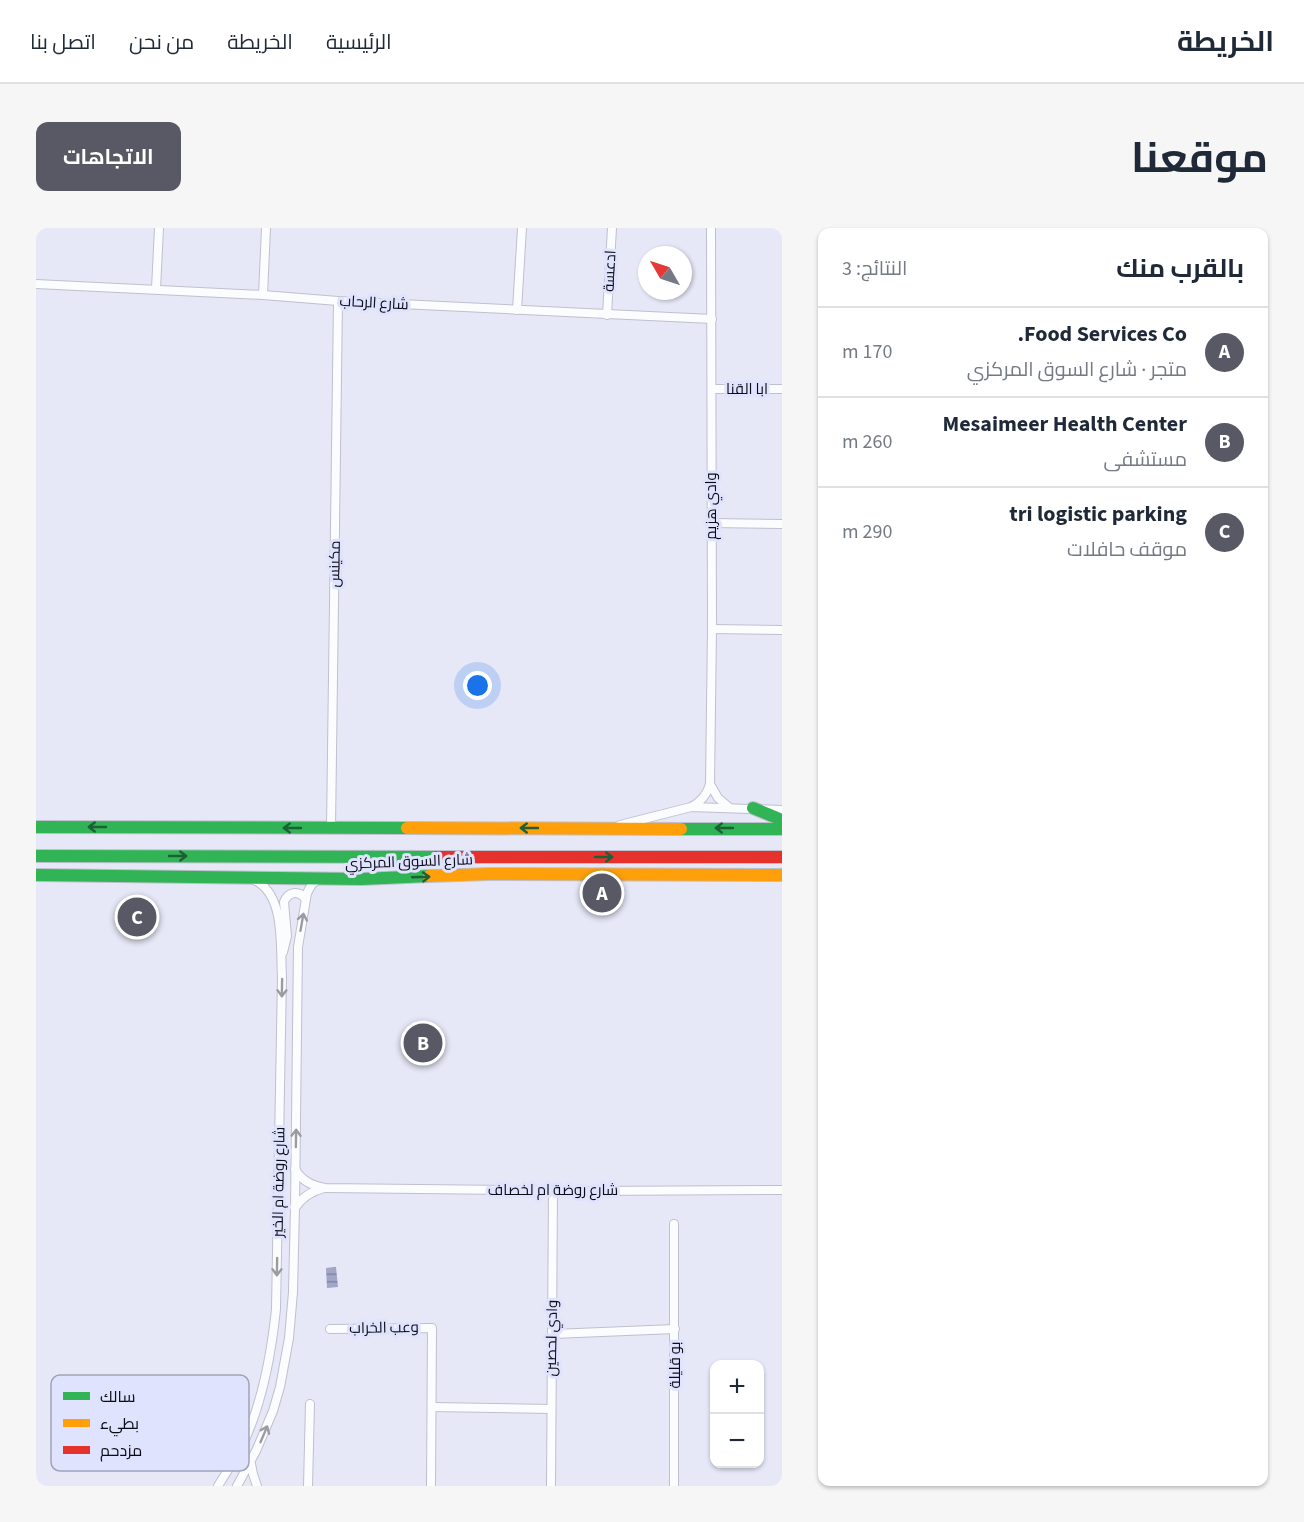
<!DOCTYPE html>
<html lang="ar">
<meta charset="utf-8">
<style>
body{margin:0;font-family:"Source Sans 3",Cairo,sans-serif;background:#f6f6f7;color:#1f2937;direction:rtl}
.controls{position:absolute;right:18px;bottom:18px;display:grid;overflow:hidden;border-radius:12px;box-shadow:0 2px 4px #0004}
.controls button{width:54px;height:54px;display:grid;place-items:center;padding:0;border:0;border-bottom:2px solid #e0e1e3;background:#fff;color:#1f2937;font:30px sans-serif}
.compass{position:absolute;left:602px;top:18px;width:54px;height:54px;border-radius:50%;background:#fff;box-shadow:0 2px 4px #0004;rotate:309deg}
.you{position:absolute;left:442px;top:458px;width:21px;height:21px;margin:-15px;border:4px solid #fff;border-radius:50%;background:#1a73e8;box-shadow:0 0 0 9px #1a73e833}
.badge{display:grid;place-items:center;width:39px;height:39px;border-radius:50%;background:#585965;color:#fff;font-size:20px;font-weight:700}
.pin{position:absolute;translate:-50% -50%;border:3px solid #fff;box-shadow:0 2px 6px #0006}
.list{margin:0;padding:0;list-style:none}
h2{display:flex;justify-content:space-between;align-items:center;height:78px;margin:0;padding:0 24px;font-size:26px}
h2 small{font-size:20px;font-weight:400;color:#747a83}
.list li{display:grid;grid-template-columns:39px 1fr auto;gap:18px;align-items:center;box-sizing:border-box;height:90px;padding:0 24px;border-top:2px solid #e0e1e3}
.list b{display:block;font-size:22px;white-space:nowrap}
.list p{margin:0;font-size:20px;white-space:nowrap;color:#747a83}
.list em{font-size:20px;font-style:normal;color:#747a83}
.map{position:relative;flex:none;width:746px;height:1258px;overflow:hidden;direction:ltr;border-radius:12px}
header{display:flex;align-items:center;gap:36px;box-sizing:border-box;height:84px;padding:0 30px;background:#fff;border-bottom:2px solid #e0e1e3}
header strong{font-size:28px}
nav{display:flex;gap:33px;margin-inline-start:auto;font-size:21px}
.intro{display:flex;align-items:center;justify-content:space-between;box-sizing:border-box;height:144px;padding:0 36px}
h1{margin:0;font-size:42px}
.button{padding:15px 27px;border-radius:12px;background:#585965;color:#fff;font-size:21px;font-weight:700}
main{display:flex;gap:36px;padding:0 36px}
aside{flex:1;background:#fff;border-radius:12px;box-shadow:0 2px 4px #0004}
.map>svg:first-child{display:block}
.water{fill:url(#water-rules)}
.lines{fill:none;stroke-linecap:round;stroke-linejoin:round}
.street-casing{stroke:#bfc0cd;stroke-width:10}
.fast-casing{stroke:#bfc0cd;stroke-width:14}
.slow-casing{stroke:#bfc0cd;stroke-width:14}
.jam-casing{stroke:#bfc0cd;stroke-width:14}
.street{stroke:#fbfcfe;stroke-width:8}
.fast{stroke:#30b455;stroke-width:12}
.slow{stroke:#ff9f0a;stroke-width:12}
.jam{stroke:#e5322d;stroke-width:12}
.oneway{stroke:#1e6036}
.oneway2{stroke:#9b9ca1}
.labels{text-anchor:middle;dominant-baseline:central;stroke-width:6;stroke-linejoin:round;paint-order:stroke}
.street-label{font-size:15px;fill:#0b0c16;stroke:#e0e3fd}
.key{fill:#e0e3fd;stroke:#a0a2b8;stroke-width:1.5}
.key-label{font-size:16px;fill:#0b0c16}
</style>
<header>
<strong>الخريطة</strong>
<nav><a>الرئيسية</a><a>الخريطة</a><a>من نحن</a><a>اتصل بنا</a></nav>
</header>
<div class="intro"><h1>موقعنا</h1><a class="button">الاتجاهات</a></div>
<main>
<aside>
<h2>بالقرب منك<small>النتائج: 3</small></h2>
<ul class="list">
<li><span class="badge">A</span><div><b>Food Services Co.</b><p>متجر · شارع السوق المركزي</p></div><em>170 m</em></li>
<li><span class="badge">B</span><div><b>Mesaimeer Health Center</b><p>مستشفى</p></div><em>260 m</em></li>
<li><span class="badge">C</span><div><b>tri logistic parking</b><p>موقف حافلات</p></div><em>290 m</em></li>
</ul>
</aside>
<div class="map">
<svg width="746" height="1258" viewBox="0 0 746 1258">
<defs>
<pattern id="water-rules" width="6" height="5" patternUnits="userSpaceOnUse" patternTransform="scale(1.5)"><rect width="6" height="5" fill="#a2a6c7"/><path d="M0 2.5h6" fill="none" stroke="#8286a1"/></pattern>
</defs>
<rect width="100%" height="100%" fill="#e6e8f7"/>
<!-- water -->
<polygon class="water" points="300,1039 302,1059 291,1060 290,1040"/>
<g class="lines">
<!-- street casing -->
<g class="street-casing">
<g id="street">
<polyline points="0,56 227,67 302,73 676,91"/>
<polyline points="120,61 123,0"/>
<polyline points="227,67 230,0"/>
<polyline points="481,82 486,0"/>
<polyline points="571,87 576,0"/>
<polyline points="676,161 746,161"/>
<polyline points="675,295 746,296"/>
<polyline points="676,401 746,402"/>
<polyline points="674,556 682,570 694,580"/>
<path d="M655,579C665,574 671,567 674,556L676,401L675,0"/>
<polyline points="584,597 655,579 746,582"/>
<polyline points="295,600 302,73"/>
<path d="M247,724L251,708L248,674C252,664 262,662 269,670"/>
<path d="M259,941C265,952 276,958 289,960L551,963L746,962"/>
<path d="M259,980C266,969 276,963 288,960"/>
<polyline points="638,996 638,1258"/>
<polyline points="294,1101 396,1100 395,1258"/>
<polyline points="517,1106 639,1101"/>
<polyline points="396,1179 515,1181"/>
<polyline points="215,1236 217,1246 221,1258"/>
<path d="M182,1258C189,1246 198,1234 204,1222C226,1179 235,1129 240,1081L246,749C244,718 250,664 216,651"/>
<polyline points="201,1258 220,1223 237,1183 244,1159 253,1110 257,1064 259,980 262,719 271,665 276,656 283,651"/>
<polyline points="272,1258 274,1176"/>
<polyline points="515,1258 517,962"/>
</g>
</g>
<!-- fast casing -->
<g class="fast-casing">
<g id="fast">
<polyline points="717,580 746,592"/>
<polyline points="0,599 371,600"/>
<polyline points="645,601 746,601"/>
<polyline points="0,628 401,629"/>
<polyline points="0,647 326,651 393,648"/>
</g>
</g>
<!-- slow casing -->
<g class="slow-casing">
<g id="slow">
<polyline points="371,600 645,601"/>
<polyline points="393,648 453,646 746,647"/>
</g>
</g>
<!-- jam casing -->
<g class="jam-casing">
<polyline id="jam" points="401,629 746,629"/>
</g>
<!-- street -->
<use href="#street" class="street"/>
<!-- fast -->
<use href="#fast" class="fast"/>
<!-- slow -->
<use href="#slow" class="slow"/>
<!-- jam -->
<use href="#jam" class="jam"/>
</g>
<!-- one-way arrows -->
<defs><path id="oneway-shaft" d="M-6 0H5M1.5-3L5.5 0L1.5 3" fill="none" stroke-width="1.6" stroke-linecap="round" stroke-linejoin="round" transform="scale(1.5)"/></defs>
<g class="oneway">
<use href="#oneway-shaft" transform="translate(61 599) rotate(-180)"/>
<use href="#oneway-shaft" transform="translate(256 600) rotate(-180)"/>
<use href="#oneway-shaft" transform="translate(493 600) rotate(180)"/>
<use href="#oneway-shaft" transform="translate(688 600) rotate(-180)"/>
<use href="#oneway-shaft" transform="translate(142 628)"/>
<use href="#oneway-shaft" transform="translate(568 629)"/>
<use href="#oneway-shaft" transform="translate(385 649) rotate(-2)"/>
</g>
<g class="oneway2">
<use href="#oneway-shaft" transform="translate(266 694) rotate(-80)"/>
<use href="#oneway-shaft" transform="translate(246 760) rotate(91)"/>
<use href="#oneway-shaft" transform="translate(260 910) rotate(-89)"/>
<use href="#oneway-shaft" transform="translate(241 1039) rotate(91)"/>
<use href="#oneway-shaft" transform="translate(228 1206) rotate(-67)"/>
</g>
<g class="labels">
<!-- street labels -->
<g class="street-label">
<text transform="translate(574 43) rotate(-87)">ادعسة</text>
<text transform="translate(338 75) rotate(3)">شارع الرحاب</text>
<text x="711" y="161">ابا القنا</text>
<text transform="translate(675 278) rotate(-90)">وادي هزيم</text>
<text transform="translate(299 336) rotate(-89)">مكينس</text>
<text transform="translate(373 634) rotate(-2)">شارع السوق المركزي</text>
<text transform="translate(243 954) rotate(-89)">شارع روضة ام الخير</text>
<text x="517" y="962">شارع روضة ام لخصاف</text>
<text transform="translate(348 1100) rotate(-1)">وعب الخراب</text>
<text transform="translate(516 1110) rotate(-89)">وادي لحصين</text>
<text transform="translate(639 1137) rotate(-90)">بو قليلة</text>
</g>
</g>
<!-- legend -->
<rect x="15" y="1147" width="198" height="96" rx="9" class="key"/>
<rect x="27" y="1164" width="27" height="8" fill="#30b455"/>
<rect x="27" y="1191" width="27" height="8" fill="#ff9f0a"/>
<rect x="27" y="1218" width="27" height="8" fill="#e5322d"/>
<g class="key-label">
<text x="64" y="1174">سالك</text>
<text x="64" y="1201">بطيء</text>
<text x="64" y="1228">مزدحم</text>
</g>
</svg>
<div class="controls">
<button>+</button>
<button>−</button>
</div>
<svg class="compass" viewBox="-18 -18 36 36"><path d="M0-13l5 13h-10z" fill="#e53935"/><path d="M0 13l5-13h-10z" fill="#747a83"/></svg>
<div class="you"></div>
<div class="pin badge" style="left:566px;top:665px">A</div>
<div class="pin badge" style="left:387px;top:815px">B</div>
<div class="pin badge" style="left:101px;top:689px">C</div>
</div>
</main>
